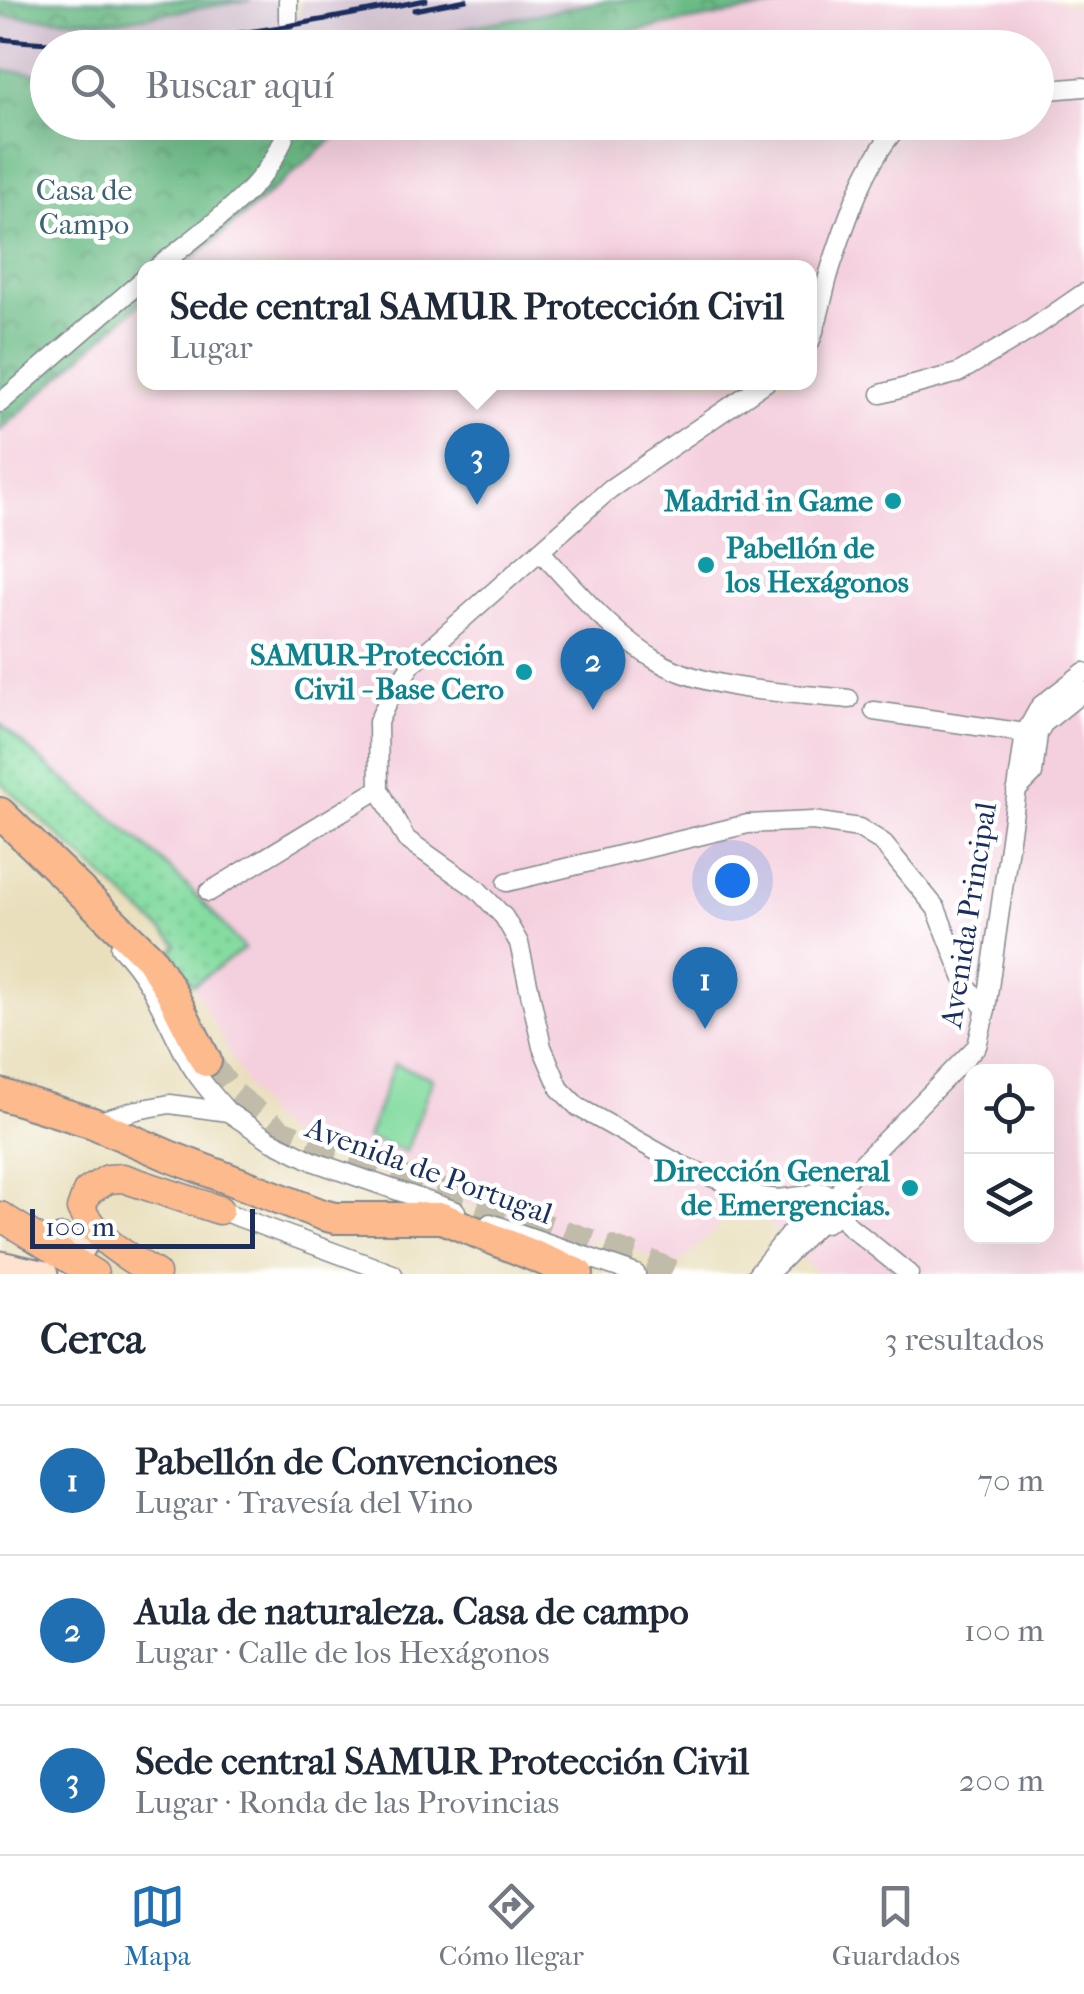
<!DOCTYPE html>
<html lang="es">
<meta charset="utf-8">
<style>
body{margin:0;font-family:"IM FELL French Canon",serif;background:#f2f2f3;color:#1f2937}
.controls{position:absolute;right:30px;bottom:30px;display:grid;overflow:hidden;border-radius:20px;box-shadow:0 10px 40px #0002}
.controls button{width:90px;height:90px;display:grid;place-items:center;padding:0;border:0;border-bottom:2px solid #e0e1e3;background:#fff;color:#1f2937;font:50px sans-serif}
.scale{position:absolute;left:30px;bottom:25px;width:225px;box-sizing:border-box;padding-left:10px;border:5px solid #1b2f5e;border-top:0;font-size:28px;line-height:35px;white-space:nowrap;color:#1b2f5e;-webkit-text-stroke:8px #fff;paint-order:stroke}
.you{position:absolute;left:732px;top:880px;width:35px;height:35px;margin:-25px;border:8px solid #fff;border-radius:50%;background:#1a73e8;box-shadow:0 0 0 15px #1a73e833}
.badge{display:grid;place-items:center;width:65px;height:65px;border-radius:50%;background:#1f6fb2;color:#fff;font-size:32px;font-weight:700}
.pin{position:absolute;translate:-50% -82px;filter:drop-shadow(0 2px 5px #0008)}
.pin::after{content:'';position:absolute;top:52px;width:35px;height:30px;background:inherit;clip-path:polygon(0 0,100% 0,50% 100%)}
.popup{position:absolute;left:137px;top:260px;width:680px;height:130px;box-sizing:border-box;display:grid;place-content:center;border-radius:20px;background:#fff;filter:drop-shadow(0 2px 8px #0005);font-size:32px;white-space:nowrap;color:#747a83}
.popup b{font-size:38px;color:#1f2937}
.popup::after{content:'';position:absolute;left:50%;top:100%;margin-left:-20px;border:20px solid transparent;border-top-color:#fff}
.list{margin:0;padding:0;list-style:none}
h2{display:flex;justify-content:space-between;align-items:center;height:130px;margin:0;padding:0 40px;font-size:42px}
h2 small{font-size:32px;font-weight:400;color:#747a83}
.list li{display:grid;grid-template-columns:65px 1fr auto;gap:30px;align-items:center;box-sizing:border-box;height:150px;padding:0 40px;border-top:2px solid #e0e1e3}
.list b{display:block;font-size:38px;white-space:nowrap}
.list p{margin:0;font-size:32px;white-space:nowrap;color:#747a83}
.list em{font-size:32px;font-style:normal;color:#747a83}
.icon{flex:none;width:55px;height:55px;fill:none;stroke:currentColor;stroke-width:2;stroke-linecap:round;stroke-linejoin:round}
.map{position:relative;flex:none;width:1084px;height:1274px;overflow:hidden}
.search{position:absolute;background:#fff;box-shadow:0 10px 40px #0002;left:30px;right:30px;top:30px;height:110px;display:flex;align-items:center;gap:25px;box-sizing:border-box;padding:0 35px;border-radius:55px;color:#747a83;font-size:38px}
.sheet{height:580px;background:#fff}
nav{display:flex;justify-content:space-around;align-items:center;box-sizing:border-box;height:140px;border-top:2px solid #e0e1e3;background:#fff;font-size:28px;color:#747a83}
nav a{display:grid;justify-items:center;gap:5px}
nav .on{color:#1f6fb2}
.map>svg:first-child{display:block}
.built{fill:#f4cfdd;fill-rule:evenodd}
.railway{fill:#d0bdcd}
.forest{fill:url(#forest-crowns);stroke:#447672;stroke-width:2.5}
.park{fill:url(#park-dots);stroke:#50867f;stroke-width:2.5}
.pitch{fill:#85dca0;stroke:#50867f;stroke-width:2.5}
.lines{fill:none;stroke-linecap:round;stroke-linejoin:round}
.motorway-tunnel{stroke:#c0bca9;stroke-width:30;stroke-dasharray:30 15;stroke-linecap:butt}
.minor-casing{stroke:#82878d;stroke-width:21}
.secondary-casing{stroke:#82878d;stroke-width:29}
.primary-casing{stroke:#82878d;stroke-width:31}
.motorway-casing{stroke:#82878d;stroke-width:34}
.minor{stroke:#fff;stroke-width:18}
.secondary{stroke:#fee3d1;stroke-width:25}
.primary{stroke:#fcba8d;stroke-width:28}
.motorway{stroke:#fcba8d;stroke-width:30}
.rail{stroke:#1b2f5e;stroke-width:5}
.culture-dot{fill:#0f9aa8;stroke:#fff;stroke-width:4}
.labels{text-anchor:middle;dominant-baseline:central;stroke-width:9;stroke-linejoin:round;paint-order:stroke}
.park-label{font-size:30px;fill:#3b6372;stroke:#fff}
.culture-label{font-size:30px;font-weight:bold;fill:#0d838f;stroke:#fff;text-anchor:end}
.street-label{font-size:30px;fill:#1b2f5e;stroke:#fff}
</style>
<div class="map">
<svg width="1084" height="1274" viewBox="0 0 1084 1274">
<defs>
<pattern id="forest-crowns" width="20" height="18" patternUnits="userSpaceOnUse" patternTransform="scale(2.5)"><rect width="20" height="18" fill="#6cbc86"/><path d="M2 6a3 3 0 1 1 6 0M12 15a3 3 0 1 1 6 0" fill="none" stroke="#589971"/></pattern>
<pattern id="park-dots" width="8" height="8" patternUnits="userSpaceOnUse" patternTransform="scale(2.5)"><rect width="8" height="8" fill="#85dca0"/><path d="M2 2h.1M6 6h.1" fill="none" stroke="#72bd8c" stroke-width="1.8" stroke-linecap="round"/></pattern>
</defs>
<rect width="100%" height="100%" fill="#fff"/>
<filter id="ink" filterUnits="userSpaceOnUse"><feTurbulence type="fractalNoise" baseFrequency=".01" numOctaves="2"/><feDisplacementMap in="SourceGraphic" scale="20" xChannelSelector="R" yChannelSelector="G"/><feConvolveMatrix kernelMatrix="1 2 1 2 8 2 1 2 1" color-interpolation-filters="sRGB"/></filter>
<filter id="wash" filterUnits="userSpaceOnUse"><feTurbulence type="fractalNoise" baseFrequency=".0048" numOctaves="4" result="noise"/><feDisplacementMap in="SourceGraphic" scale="40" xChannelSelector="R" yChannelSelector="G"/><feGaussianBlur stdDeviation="2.25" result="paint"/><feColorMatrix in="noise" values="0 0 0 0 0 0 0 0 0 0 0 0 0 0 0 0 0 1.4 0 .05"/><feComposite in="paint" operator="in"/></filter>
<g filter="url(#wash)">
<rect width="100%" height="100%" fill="#e9dfbc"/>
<!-- built -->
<path class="built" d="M813,0H1048L1084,7V1274H817L752,1205L745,1204L740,1205L682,1262L673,1265L592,1237L588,1248L295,1142L270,1120L249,1090L193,985L243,948L201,897L131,834L29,751L0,723V431L144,300L145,382H810V268L183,267L352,123L1036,122V48L540,47ZM972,1072H1046V1236H972Z"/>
<!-- railway -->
<polygon class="railway" points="251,0 280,0 298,19 302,0 609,0 470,27 415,44 388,47 301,47 299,41 279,42 277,48 48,48 47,74 0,70 0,16 117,21"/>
<!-- forest -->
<g class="forest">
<polygon points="0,0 251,0 117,21 0,16"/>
<polygon points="609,0 813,0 540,47 388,47 415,44 470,27"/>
<polygon points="0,70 47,74 48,122 352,123 183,267 145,268 144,300 0,431"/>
</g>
<!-- park -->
<path class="park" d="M0,723C41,763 87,796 130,833C172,868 209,907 244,949L193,985L171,953L177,944L0,782Z"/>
<!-- pitch -->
<polygon class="pitch" points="394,1064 433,1078 406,1152 367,1138"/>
</g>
<g filter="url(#ink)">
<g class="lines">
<!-- motorway-tunnel -->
<polyline class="motorway-tunnel" points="206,1061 230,1094 280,1134 372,1170 644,1262 671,1274"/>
<!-- minor casing -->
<g class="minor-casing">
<g id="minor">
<polyline points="288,0 288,19"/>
<polyline points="288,42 288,48"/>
<polyline points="1036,91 1084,87"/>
<path d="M157,268C202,230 278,183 288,122"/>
<path d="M810,342C820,318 823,292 831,267C847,219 866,159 902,122"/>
<polyline points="766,382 610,489 412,664 390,696 378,722 379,789 406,839 477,889 504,917 519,943 542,1047 560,1089 578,1107 681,1165 762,1197 779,1199 809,1195"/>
<polyline points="881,394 958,373 1029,331 1084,293"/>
<polyline points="0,403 145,278"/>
<path d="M540,551C576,589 613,636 659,662C709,691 792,693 849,699"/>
<polyline points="874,711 1025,733"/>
<polyline points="1016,791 1033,774 1038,734 1043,724 1084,691"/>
<polyline points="507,882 748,824 813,821 859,828 882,842 936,908 967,987 986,1009"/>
<polyline points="209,892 379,789"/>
<path d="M120,947C151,978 165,1017 185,1055C196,1076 212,1094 228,1112"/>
<polyline points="93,1123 137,1110 170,1104 228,1112 270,1140 315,1162 456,1211"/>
<circle cx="820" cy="1208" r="16"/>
<polyline points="835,1201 845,1181 977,1046 986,1009 1025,733 1040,706 1084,672"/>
<polyline points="837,1207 848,1225 909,1274"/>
<polyline points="219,1210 393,1274"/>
<polyline points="490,1223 636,1274"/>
<polyline points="775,1267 818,1224"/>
<polyline points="757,1274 806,1214"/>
</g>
</g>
<!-- secondary casing -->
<g class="secondary-casing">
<g id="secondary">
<polyline points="62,1238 83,1247"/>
<polyline points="0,1264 45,1274"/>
</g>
</g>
<!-- primary casing -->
<g class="primary-casing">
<g id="primary">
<polyline points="0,1216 94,1274"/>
<path d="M156,1274C128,1257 96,1240 81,1209L87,1192L108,1179L123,1178L219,1210"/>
</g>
</g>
<!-- motorway casing -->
<g class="motorway-casing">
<g id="motorway">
<polyline points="0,813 150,958 169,988 206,1061"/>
<polyline points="0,1094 93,1123 169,1156 323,1215 335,1218 442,1218 578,1274"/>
</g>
</g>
<!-- minor -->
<use href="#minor" class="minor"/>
<!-- secondary -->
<use href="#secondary" class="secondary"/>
<!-- primary -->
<use href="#primary" class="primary"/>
<!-- motorway -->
<use href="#motorway" class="motorway"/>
<!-- rail -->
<g class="rail">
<polyline points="414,10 466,0"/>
<path d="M0,39C148,56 282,28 426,0"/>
</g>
</g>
</g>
<!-- markers -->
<g class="culture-dot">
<circle cx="893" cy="501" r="10"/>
<circle cx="706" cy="565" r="10"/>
<circle cx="524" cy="672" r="10"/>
<circle cx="910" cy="1188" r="10"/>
</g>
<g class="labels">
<!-- park labels -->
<g class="park-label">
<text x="84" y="190">Casa de<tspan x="84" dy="34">Campo</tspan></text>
</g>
<!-- culture labels -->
<g class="culture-label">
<text x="873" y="501">Madrid in Game</text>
<text x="726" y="548" text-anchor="start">Pabellón de<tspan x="726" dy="34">los Hexágonos</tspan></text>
<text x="504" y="655">SAMUR-Protección<tspan x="504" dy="34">Civil - Base Cero</tspan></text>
<text x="890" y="1171">Dirección General<tspan x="890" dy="34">de Emergencias.</tspan></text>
</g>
<!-- street labels -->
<g class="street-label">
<text transform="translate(969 915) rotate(-81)">Avenida Principal</text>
<text transform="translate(429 1171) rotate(20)">Avenida de Portugal</text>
</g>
</g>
</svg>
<div class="controls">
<button><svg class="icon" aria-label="locate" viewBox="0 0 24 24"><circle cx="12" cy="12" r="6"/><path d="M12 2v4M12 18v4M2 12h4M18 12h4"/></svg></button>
<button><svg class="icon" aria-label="layers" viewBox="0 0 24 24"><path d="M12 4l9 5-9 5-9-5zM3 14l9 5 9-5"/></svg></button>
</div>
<div class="scale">100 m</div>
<div class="you"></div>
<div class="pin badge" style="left:705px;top:1029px">1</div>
<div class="pin badge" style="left:593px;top:710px">2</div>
<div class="pin badge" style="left:477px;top:505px">3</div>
<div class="popup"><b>Sede central SAMUR Protección Civil</b>Lugar</div>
<div class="search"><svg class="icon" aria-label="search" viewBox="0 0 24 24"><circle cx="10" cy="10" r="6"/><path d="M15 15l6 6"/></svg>Buscar aquí</div>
</div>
<section class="sheet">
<h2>Cerca<small>3 resultados</small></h2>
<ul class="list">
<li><span class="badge">1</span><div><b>Pabellón de Convenciones</b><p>Lugar · Travesía del Vino</p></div><em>70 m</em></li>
<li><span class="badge">2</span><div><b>Aula de naturaleza. Casa de campo</b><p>Lugar · Calle de los Hexágonos</p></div><em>100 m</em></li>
<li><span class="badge">3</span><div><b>Sede central SAMUR Protección Civil</b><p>Lugar · Ronda de las Provincias</p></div><em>200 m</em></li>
</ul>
</section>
<nav>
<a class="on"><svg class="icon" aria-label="map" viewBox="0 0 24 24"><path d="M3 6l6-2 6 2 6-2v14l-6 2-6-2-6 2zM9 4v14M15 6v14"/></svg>Mapa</a>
<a><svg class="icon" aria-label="directions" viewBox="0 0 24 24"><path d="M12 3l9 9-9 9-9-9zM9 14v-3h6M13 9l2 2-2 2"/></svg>Cómo llegar</a>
<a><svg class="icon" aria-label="saved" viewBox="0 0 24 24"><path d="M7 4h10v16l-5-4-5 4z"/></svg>Guardados</a>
</nav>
